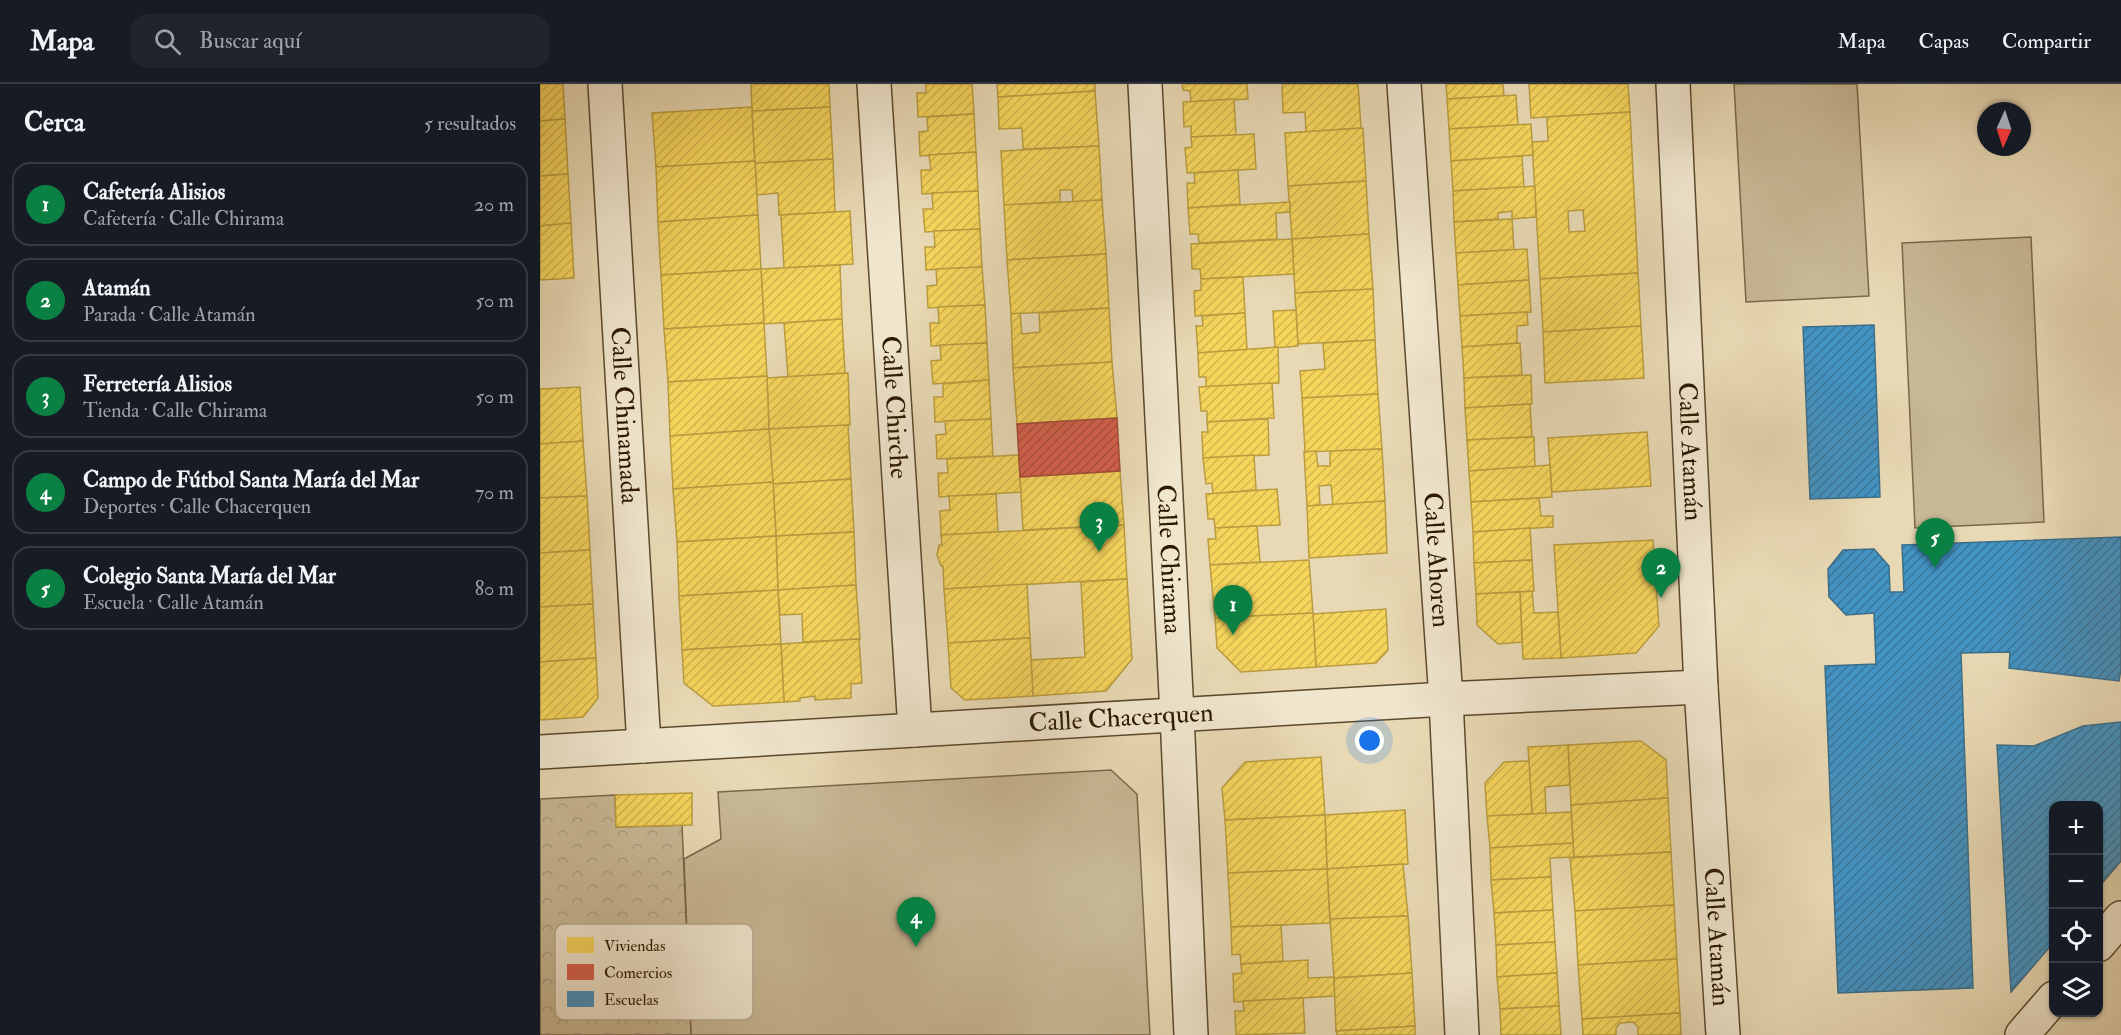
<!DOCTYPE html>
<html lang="es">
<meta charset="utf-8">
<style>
body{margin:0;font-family:"IM FELL Double Pica",serif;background:#20242c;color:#f1f3f6}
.controls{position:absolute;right:18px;bottom:18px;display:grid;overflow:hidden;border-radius:12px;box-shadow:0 2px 4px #0004}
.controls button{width:54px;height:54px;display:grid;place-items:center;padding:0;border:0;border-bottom:2px solid #363941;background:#171b24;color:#f1f3f6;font:30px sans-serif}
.compass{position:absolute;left:1437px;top:18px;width:54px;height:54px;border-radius:50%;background:#171b24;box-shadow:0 2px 4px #0004;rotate:183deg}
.you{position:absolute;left:830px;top:657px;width:21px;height:21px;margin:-15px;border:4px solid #fff;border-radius:50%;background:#1a73e8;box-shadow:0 0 0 9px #1a73e833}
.badge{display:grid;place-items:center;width:39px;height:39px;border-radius:50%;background:#0b8043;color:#fff;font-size:20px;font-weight:700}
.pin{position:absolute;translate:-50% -50px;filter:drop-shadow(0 2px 3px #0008)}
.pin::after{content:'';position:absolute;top:32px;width:21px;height:18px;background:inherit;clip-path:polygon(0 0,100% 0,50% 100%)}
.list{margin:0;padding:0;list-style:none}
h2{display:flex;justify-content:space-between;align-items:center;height:78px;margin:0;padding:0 24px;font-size:26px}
h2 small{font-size:20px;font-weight:400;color:#9ea1a6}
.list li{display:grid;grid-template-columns:39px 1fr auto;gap:18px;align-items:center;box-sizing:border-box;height:84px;margin:0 12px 12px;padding:0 12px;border:2px solid #363941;border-radius:18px}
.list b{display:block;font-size:22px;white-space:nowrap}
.list p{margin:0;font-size:20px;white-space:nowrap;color:#9ea1a6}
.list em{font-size:20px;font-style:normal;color:#9ea1a6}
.icon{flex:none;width:33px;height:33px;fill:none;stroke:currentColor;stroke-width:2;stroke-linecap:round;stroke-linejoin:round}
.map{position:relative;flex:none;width:1581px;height:951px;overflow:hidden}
header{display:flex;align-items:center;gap:36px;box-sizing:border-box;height:84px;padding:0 30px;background:#171b24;border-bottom:2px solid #363941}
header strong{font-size:28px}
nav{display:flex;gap:33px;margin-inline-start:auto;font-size:21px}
.search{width:420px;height:54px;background:#20242c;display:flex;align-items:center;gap:15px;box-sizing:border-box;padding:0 21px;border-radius:18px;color:#9ea1a6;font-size:22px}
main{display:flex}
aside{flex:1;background:#171b24}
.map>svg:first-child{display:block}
.grass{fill:#c8b895;stroke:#7a684a;stroke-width:1.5}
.forest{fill:url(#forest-crowns);stroke:#7a684a;stroke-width:1.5}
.homes{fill:url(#homes-hatch);stroke:#b99d40;stroke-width:1.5;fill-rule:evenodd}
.shops{fill:url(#shops-hatch);stroke:#a34b36;stroke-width:1.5}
.schools{fill:url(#schools-hatch);stroke:#3c6e88;stroke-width:1.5}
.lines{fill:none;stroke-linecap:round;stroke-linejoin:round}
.street-casing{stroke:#5b492d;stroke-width:36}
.street{stroke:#f0e6ce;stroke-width:33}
.labels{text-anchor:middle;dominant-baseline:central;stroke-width:6;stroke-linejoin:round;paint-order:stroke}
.street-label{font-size:26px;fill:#2c1900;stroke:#f0e6ce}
.key{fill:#f0e6ce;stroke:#b5a890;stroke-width:1.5}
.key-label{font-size:16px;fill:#2c1900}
</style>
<header>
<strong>Mapa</strong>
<div class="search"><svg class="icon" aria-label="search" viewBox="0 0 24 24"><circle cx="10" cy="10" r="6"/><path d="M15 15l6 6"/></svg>Buscar aquí</div>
<nav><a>Mapa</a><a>Capas</a><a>Compartir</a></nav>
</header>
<main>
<aside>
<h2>Cerca<small>5 resultados</small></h2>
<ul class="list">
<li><span class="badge">1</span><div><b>Cafetería Alisios</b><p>Cafetería · Calle Chirama</p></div><em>20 m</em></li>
<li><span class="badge">2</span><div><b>Atamán</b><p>Parada · Calle Atamán</p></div><em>50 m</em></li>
<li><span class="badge">3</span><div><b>Ferretería Alisios</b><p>Tienda · Calle Chirama</p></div><em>50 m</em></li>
<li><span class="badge">4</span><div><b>Campo de Fútbol Santa María del Mar</b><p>Deportes · Calle Chacerquen</p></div><em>70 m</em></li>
<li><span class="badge">5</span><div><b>Colegio Santa María del Mar</b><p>Escuela · Calle Atamán</p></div><em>80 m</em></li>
</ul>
</aside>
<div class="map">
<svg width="1581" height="951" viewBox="0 0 1581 951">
<defs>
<pattern id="forest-crowns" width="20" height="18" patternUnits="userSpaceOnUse" patternTransform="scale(1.5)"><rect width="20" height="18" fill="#c8b895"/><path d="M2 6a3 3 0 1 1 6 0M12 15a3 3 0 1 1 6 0" fill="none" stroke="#ac9e7f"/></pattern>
<pattern id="homes-hatch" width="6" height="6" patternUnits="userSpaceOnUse" patternTransform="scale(1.5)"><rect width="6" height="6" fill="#f6d55c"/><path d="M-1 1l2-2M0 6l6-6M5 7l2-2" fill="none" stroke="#d3b64e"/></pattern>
<pattern id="shops-hatch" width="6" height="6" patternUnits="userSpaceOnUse" patternTransform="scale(1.5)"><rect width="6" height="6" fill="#d6604d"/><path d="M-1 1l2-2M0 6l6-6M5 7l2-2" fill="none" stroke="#ae4e3e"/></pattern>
<pattern id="schools-hatch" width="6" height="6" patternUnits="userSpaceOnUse" patternTransform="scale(1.5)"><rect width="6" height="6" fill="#4393c3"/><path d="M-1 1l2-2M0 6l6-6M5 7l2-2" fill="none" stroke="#38779c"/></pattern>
</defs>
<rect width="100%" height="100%" fill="#e8d9b4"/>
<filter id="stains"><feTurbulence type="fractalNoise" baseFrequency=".00333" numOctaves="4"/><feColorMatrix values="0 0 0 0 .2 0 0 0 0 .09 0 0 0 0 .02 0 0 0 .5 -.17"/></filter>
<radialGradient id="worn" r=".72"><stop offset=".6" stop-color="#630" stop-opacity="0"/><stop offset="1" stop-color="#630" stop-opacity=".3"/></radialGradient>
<!-- grass -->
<g class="grass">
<polygon points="1194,0 1317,0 1329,212 1206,218"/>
<polygon points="1491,153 1504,438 1375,444 1362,159"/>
<polygon points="571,686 597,710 610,951 151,951 144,775 181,755 178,708"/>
</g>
<!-- forest -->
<polygon class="forest" points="75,711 76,743 142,741 151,951 0,951 0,715"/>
<!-- homes -->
<g class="homes">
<polygon points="0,0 23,0 25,35 0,37"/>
<polygon points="211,0 289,0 290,23 212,27"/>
<polygon points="386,0 432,0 434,30 378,33 377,9 386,9"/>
<polygon points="457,0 555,0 555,7 458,13"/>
<polygon points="642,0 707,0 708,15 651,18 650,7 643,6"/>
<polygon points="742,0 818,0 821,44 766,48 765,28 743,29"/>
<polygon points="906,0 963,0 964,12 907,15"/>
<polygon points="989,0 1088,0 1090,28 991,34"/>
<polygon points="555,7 559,62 483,65 482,44 459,45 458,13"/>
<polygon points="976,11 978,41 909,45 907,15"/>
<polygon points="694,15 696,51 651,53 651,42 644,43 643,18"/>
<polygon points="212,23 215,77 116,83 112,29"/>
<polygon points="290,23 293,75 215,79 212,27"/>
<path d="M1090,28L1098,189L1000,195L992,58L1008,57L1007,33ZM1043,126L1045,147L1029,148L1028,127Z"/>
<polygon points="434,30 436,68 380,72 379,48 388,47 387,33"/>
<polygon points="25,35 28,90 0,92 0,37"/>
<polygon points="991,40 993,71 911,77 909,45"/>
<polygon points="823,44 826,97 748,102 745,49"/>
<polygon points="714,50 716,85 647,89 645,64 652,63 651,53"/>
<polygon points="559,62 562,116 533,118 532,106 520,106 520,118 464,121 461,67"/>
<polygon points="436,68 438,107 382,110 381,86 391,86 389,71"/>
<polygon points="982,72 984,103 913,107 911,77"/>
<polygon points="293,75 295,128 239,131 238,109 216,111 215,79"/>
<polygon points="215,77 218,131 118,138 116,83"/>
<polygon points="698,86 700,120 648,124 647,99 655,99 654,89"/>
<polygon points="28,90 31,139 0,142 0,92"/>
<polygon points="826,97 829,150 752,155 748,102"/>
<polygon points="995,102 996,133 972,135 972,127 958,129 958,135 914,138 913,107"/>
<polygon points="438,107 440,145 385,148 383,125 393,125 392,109"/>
<polygon points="562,116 566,170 467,176 464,121"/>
<polygon points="750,118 750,128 736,129 737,155 659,159 658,150 650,150 648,124"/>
<polygon points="310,127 313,180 244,184 241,131"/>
<polygon points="218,131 221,185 121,191 118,138"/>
<polygon points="972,135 974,166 916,169 914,138"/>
<polygon points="31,139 34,194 0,196 0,142"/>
<polygon points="440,145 442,183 386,186 385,163 395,163 394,147"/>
<polygon points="829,150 833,205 755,209 752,155"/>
<polygon points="752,155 754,190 661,195 660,185 652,185 651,160"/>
<polygon points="987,165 989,196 918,201 916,169"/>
<polygon points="566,170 569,224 471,230 467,176"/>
<polygon points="300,181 302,235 224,240 221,185"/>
<polygon points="442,183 445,221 388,224 387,202 397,201 396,185"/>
<polygon points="221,185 224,239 124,245 121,191"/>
<polygon points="1098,189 1101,242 1003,248 1000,195"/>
<polygon points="703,193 705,229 655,232 654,207 661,206 661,195"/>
<polygon points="989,196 991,228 920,232 918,201"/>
<polygon points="833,205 835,256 758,260 755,209"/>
<polygon points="445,221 447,259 391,262 390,239 399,239 398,223"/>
<polygon points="569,224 572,278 473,284 471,230 480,229 482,250 500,248 499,229"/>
<polygon points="756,226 758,262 735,264 733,227"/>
<polygon points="987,228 988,241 977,242 977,259 922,263 920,232"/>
<polygon points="705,229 707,266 658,269 656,242 663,242 662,232"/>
<polygon points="302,235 305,289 248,293 244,239"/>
<polygon points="224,239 227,292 128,298 124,245"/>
<polygon points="1101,242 1104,294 1005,299 1003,248"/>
<polygon points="835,256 838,310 762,314 760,287 785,285 783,259"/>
<polygon points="447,259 449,296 393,300 391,277 401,276 400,261"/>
<polygon points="980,259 982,291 924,294 922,263"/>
<polygon points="738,263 739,299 666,303 666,293 659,293 658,269"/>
<polygon points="572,278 577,334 477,340 473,284"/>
<polygon points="308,289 310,341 229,345 227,294"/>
<polygon points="991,291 992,320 925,324 924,294"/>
<polygon points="227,292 229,345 130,352 128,298"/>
<polygon points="449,296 451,335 395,338 394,313 403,313 403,300"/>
<polygon points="732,299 734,334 667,338 667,327 661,327 659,303"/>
<polygon points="40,303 43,357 0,360 0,305"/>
<polygon points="838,310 842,365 765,368 762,314"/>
<polygon points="990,320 992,353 927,356 925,324"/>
<polygon points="451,335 453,372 397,375 396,351 406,350 405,337"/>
<polygon points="728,335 729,371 663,374 662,348 668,348 667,338"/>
<polygon points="308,341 311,395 233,400 229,345"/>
<polygon points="229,345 233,398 133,405 130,352"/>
<polygon points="1107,348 1111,402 1012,408 1008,354"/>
<polygon points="994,353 995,383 929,387 927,356"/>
<polygon points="43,357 47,412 0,414 0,360"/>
<polygon points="842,365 845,417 793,421 791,401 779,402 780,421 767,422 764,368 776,367 778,382 790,382 790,367"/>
<polygon points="479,371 481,408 399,413 398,389 408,389 407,375"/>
<polygon points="714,371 716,406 673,410 672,399 666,400 663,374"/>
<polygon points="1010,381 1012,413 931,418 929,387"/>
<polygon points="580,387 584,441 483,446 480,393"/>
<polygon points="311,395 314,448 236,452 233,400"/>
<polygon points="233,398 236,452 137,458 133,405"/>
<polygon points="737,405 740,441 675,444 674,435 668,435 666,410"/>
<polygon points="456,410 458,448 401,451 400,427 410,426 409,412"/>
<polygon points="47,412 50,466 0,469 0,414"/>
<polygon points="999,414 1001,432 1013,432 1013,443 933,448 931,418"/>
<polygon points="845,417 847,469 769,474 767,422"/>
<polygon points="584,441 587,495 404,505 403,482 401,482 397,471 399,461 402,461 401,451"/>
<polygon points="717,442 720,478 670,481 668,455 676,455 675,444"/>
<polygon points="990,444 992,476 934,479 933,448"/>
<polygon points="314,448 316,501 238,506 236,452"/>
<polygon points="236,452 238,506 139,512 137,458"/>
<polygon points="1113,456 1119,542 1096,569 1021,574 1014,461"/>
<polygon points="50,466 53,520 0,523 0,469"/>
<polygon points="769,476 773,529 675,534 670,481"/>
<polygon points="992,476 994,507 936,510 934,479"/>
<polygon points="587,495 592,575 566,607 493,612 491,576 545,573 541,498"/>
<polygon points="487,500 490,554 408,559 404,505"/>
<polygon points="316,501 320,555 263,558 262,530 240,531 238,506"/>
<polygon points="238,506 241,560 142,566 139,512"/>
<polygon points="992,507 994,529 1018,528 1021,574 983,575 980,508"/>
<polygon points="980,508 982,558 958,560 937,541 936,510"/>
<polygon points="53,520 56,574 0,578 0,523"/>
<polygon points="846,525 848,566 836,579 776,583 773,530"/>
<polygon points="773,529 776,583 701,588 677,564 675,534"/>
<polygon points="490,554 493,612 425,616 411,604 408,559"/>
<polygon points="319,555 322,599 311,600 311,614 275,616 275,612 260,614 260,617 244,618 241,560"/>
<polygon points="241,560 244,618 173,622 144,599 142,566"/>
<polygon points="56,574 58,614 43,633 0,636 0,578"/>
<polygon points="1101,657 1126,676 1128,714 1031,721 1028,661"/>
<polygon points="1028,661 1030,701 1005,703 1006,729 992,730 988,663"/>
<polygon points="781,673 785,731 685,736 682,704 705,678"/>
<polygon points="989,677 992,730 947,732 945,699 964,678"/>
<polygon points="152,709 152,741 76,743 75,711"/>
<polygon points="1128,714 1131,768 1034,773 1031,721"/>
<polygon points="865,726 868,780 787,785 785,731"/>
<polygon points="1031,728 1033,759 950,764 947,732"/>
<polygon points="785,731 787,785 688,789 685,736"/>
<polygon points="1033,759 1034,773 1010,774 1011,793 951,796 950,764"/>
<polygon points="1131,768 1134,821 1035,827 1030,774"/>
<polygon points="863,780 868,832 790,835 787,785"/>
<polygon points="787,785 790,839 691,843 688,789"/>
<polygon points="1011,793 1013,826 954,829 951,796"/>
<polygon points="1134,821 1137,875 1038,881 1035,827"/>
<polygon points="1013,826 1015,858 956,861 954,829"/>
<polygon points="868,832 872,889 794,894 790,835"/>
<polygon points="741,841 743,877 701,880 700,870 692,871 691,843"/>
<polygon points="1015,858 1017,889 957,893 956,861"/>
<polygon points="1137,875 1140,929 1042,935 1038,881"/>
<polygon points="768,876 768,894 794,893 795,912 694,918 693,890 702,889 701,880"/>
<polygon points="872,889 875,942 796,947 794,894"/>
<polygon points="1017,889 1019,922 960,925 957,893"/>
<polygon points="763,914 765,949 696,951 695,927 704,927 703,917"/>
<polygon points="1019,922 1021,951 961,951 960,925"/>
<polygon points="1140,929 1141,951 1098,951 1098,943 1093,938 1080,939 1076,944 1076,951 1043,951 1042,935"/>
<polygon points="875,942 875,951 797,951 796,947"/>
</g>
<!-- shops -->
<polygon class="shops" points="577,334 580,387 480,393 477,340"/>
<!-- schools -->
<g class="schools">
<polygon points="1334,241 1340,413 1270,415 1263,243"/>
<polygon points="1581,453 1581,585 1579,597 1469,584 1470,568 1421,569 1433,904 1298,909 1285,582 1336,580 1334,529 1306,531 1289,513 1288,485 1303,466 1334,465 1349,482 1350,508 1364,508 1362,461"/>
<polygon points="1581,638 1581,777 1558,804 1558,722 1514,722 1514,858 1471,908 1457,661 1494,662 1543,642"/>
</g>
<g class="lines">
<!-- street casing -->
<g class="street-casing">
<g id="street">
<path id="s1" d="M65,0L104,662"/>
<path id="s2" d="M334,0L375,646"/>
<path id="s3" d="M605,0L637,630L651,951"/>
<path id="s4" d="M864,0L906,615L922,951"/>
<path id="s5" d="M1133,0L1161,603L1183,951"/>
<path id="s6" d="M0,668L906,615L1161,603"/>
<polyline points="1558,861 1581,834"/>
<polyline points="1482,951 1514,914"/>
</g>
</g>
<!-- street -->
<use href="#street" class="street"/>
</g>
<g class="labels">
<!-- street labels -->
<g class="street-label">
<text stroke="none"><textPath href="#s2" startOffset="324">Calle Chirche</textPath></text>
<text stroke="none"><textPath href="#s1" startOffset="332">Calle Chinamada</textPath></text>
<text stroke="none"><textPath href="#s5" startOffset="368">Calle Atamán</textPath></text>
<text stroke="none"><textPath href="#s3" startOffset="476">Calle Chirama</textPath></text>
<text stroke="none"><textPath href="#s4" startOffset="477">Calle Ahoren</textPath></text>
<text stroke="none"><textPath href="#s6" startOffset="582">Calle Chacerquen</textPath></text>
<text stroke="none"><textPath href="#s5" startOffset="854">Calle Atamán</textPath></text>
</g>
</g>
<!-- legend -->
<rect x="15" y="840" width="198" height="96" rx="9" class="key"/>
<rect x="27" y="853" width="27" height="16" fill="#f6d55c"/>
<rect x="27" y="880" width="27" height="16" fill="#d6604d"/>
<rect x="27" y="907" width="27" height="16" fill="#4393c3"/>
<g class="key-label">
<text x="64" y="867">Viviendas</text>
<text x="64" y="894">Comercios</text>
<text x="64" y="921">Escuelas</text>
</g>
<rect width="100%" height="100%" filter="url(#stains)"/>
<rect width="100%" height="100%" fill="url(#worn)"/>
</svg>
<div class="controls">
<button>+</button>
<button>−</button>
<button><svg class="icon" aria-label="locate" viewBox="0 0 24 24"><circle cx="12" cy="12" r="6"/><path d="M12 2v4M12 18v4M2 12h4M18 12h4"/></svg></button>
<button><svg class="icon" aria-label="layers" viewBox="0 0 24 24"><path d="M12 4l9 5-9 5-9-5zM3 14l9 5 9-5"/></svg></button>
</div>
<svg class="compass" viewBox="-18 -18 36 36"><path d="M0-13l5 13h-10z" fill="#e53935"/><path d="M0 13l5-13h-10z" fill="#9ea1a6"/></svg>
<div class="you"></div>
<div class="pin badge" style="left:693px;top:551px">1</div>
<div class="pin badge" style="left:1121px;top:514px">2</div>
<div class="pin badge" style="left:559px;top:468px">3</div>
<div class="pin badge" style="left:376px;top:863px">4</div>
<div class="pin badge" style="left:1395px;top:484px">5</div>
</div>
</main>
